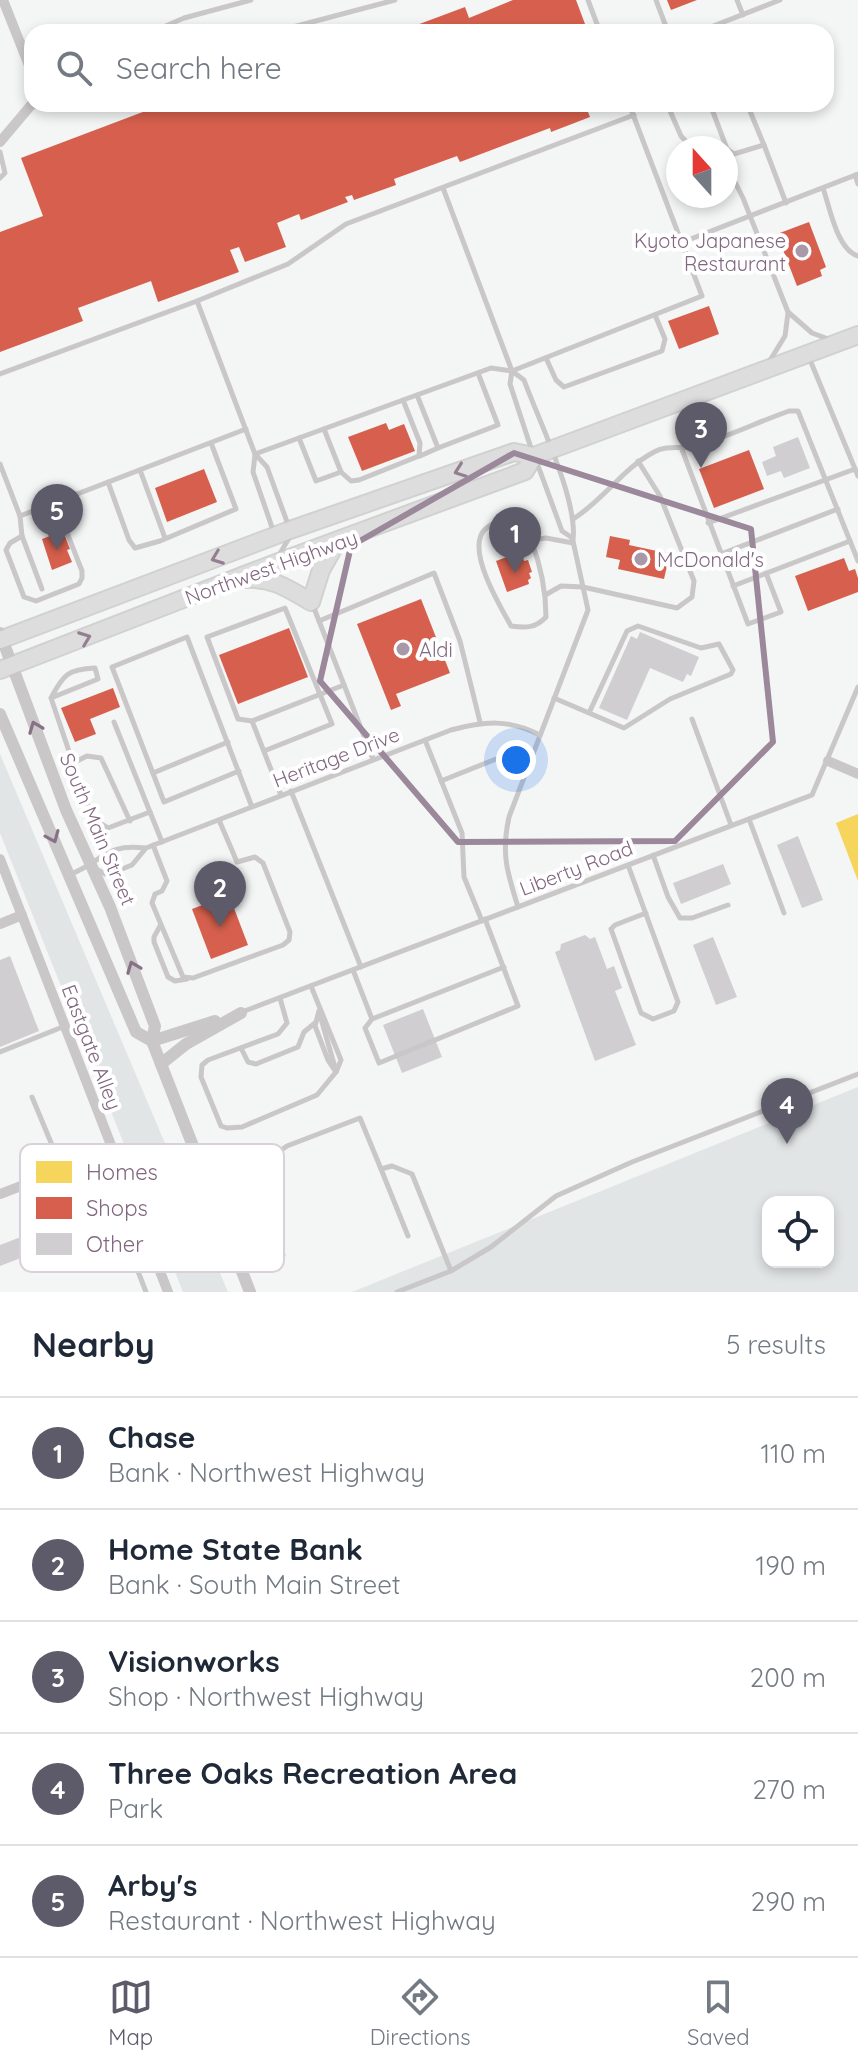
<!DOCTYPE html>
<meta charset="utf-8">
<style>
body{margin:0;font-family:Quicksand,sans-serif;background:#f6f6f7;color:#1f2937}
.controls{position:absolute;right:24px;bottom:24px;display:grid;overflow:hidden;border-radius:16px;box-shadow:0 4px 12px #0003}
.controls button{width:72px;height:72px;display:grid;place-items:center;padding:0;border:0;border-bottom:2px solid #e0e1e3;background:#fff;color:#1f2937;font:40px sans-serif}
.compass{position:absolute;left:666px;top:136px;width:72px;height:72px;border-radius:50%;background:#fff;box-shadow:0 4px 12px #0003;rotate:339deg}
.you{position:absolute;left:516px;top:760px;width:28px;height:28px;margin:-20px;border:6px solid #fff;border-radius:50%;background:#1a73e8;box-shadow:0 0 0 12px #1a73e833}
.badge{display:grid;place-items:center;width:52px;height:52px;border-radius:50%;background:#5d5b6a;color:#fff;font-size:26px;font-weight:700}
.pin{position:absolute;translate:-50% -66px;filter:drop-shadow(0 2px 4px #0008)}
.pin::after{content:'';position:absolute;top:42px;width:28px;height:24px;background:inherit;clip-path:polygon(0 0,100% 0,50% 100%)}
.list{margin:0;padding:0;list-style:none}
h2{display:flex;justify-content:space-between;align-items:center;height:104px;margin:0;padding:0 32px;font-size:34px}
h2 small{font-size:26px;font-weight:400;color:#747a83}
.list li{display:grid;grid-template-columns:52px 1fr auto;gap:24px;align-items:center;box-sizing:border-box;height:112px;padding:0 32px;border-top:2px solid #e0e1e3}
.list b{display:block;font-size:30px;white-space:nowrap}
.list p{margin:0;font-size:26px;white-space:nowrap;color:#747a83}
.list em{font-size:26px;font-style:normal;color:#747a83}
.icon{flex:none;width:44px;height:44px;fill:none;stroke:currentColor;stroke-width:2;stroke-linecap:round;stroke-linejoin:round}
.map{position:relative;flex:none;width:858px;height:1292px;overflow:hidden}
.search{position:absolute;background:#fff;box-shadow:0 4px 12px #0003;left:24px;right:24px;top:24px;height:88px;display:flex;align-items:center;gap:20px;box-sizing:border-box;padding:0 28px;border-radius:24px;color:#747a83;font-size:30px}
.sheet{height:664px;background:#fff}
nav{display:flex;justify-content:space-around;align-items:center;box-sizing:border-box;height:112px;border-top:2px solid #e0e1e3;background:#fff;font-size:22px;color:#747a83}
nav a{display:grid;justify-items:center;gap:4px}
nav .on{color:#5d5b6a}
.map>svg:first-child{display:block}
.green{fill:#e1e5e6;fill-rule:evenodd}
.homes{fill:#f6d55c}
.shops{fill:#d6604d}
.building{fill:#d0ced0}
.lines{fill:none;stroke-linecap:round;stroke-linejoin:round}
.primary-casing{stroke:#d1d1d2;stroke-width:20}
.service{stroke:#cac7c9;stroke-width:5}
.minor{stroke:#cac7c9;stroke-width:10}
.tertiary{stroke:#cac7c9;stroke-width:12}
.primary{stroke:#deddde;stroke-width:16}
.oneway{stroke:#947f92}
.oneway2{stroke:#887186}
.marked{fill:none;stroke:#9b889a;stroke-width:6;stroke-linejoin:round}
.poi-dot{fill:#a999a8;stroke:#fff;stroke-width:3}
.labels{text-anchor:middle;dominant-baseline:central;stroke-width:8;stroke-linejoin:round;paint-order:stroke}
.poi-label{font-size:20px;fill:#81677f;stroke:#fff;text-anchor:start}
.street-label{font-size:20px;fill:#81677f;stroke:#fff}
.key{fill:#fff;stroke:#d9d1d9;stroke-width:2}
.key-label{font-size:22px;fill:#81677f}
</style>
<div class="map">
<svg width="858" height="1292" viewBox="0 0 858 1292">
<rect width="100%" height="100%" fill="#f4f5f5"/>
<!-- green -->
<g class="green">
<polygon points="0,754 228,1292 183,1292 0,833"/>
<path d="M858,1087V1292H352ZM768,1202H828V1262H768Z"/>
</g>
<!-- homes -->
<polygon class="homes" points="858,814 858,881 836,823"/>
<!-- shops -->
<g class="shops">
<polygon points="513,0 576,0 588,32 398,32 465,7 469,18"/>
<polygon points="667,0 697,0 671,10"/>
<polygon points="164,104 609,104 588,112 590,117 551,132 550,128 460,162 457,156 394,179 396,185 354,200 352,195 345,197 348,202 301,220 299,214 277,223 286,247 245,262 239,247 230,250 239,272 158,302 151,281 78,308 83,321 0,352 0,232 43,216 21,158"/>
<polygon points="809,222 826,267 820,270 822,276 797,286 777,234"/>
<polygon points="709,306 719,334 679,349 668,321"/>
<polygon points="386,423 389,430 404,424 415,451 362,471 348,437"/>
<polygon points="749,450 764,489 714,508 699,469"/>
<polygon points="204,469 217,502 167,522 155,488"/>
<polygon points="63,531 70,549 67,550 72,562 52,570 42,539"/>
<polygon points="610,536 630,540 629,545 666,553 665,556 669,557 664,579 618,569 620,560 606,557"/>
<polygon points="517,553 518,556 522,555 524,561 528,560 532,572 529,573 531,578 528,580 529,584 507,592 496,561"/>
<polygon points="844,558 849,571 855,569 858,578 858,592 808,611 795,576"/>
<polygon points="421,599 450,673 396,694 401,706 391,710 357,624"/>
<polygon points="289,628 308,677 238,704 219,655"/>
<polygon points="113,688 120,707 90,719 96,734 75,742 61,708"/>
<polygon points="229,895 248,945 211,959 192,909"/>
</g>
<!-- building -->
<g class="building">
<polygon points="798,437 810,468 784,478 781,471 767,476 762,462 776,456 773,447"/>
<polygon points="640,632 699,657 691,676 687,674 683,682 650,668 627,720 599,708 631,636 637,639"/>
<polygon points="798,836 823,900 802,908 777,845"/>
<polygon points="723,864 731,884 681,904 673,883"/>
<polygon points="585,935 590,939 595,937 607,969 614,966 622,988 615,991 636,1045 595,1061 555,952 560,950 561,944"/>
<polygon points="713,937 737,997 716,1005 693,945"/>
<polygon points="10,956 39,1031 0,1047 0,960"/>
<polygon points="423,1009 442,1057 402,1073 383,1025"/>
<polygon points="104,1205 111,1223 0,1266 0,1245"/>
</g>
<g class="lines">
<!-- primary casing -->
<g class="primary-casing">
<g id="primary">
<path d="M245,579C272,577 289,589 311,602L321,570L337,542"/>
<polyline points="0,640 290,530 514,452 534,456 858,335"/>
<polyline points="0,670 273,564 525,471 534,456"/>
</g>
</g>
<!-- service -->
<g class="service">
<polyline points="588,0 600,32"/>
<polyline points="656,0 668,32"/>
<polyline points="737,0 743,15"/>
<polyline points="152,32 184,18 251,0"/>
<polyline points="274,32 395,0"/>
<polyline points="698,32 780,0"/>
<polyline points="667,104 681,136 692,148"/>
<polyline points="710,104 727,149 734,154 764,145 786,203"/>
<polyline points="747,104 764,145"/>
<polyline points="33,106 52,108 64,104"/>
<polyline points="0,152 5,173 0,178"/>
<polyline points="726,171 734,180 743,198 788,312 812,333 831,340"/>
<polyline points="855,175 858,184"/>
<polyline points="443,188 512,371 510,384 532,451"/>
<path d="M823,188C830,208 837,250 858,256"/>
<polyline points="683,242 858,174"/>
<polyline points="197,301 255,454 267,467 290,530 289,538 278,557"/>
<polyline points="808,355 858,476"/>
<polyline points="546,358 556,380 564,387 662,351 665,339 655,315"/>
<polyline points="769,362 785,336 788,313"/>
<path d="M512,371L524,380C539,421 578,500 573,540"/>
<polyline points="0,374 197,301 288,264 346,224 634,115"/>
<polyline points="417,395 438,448 498,425 478,373"/>
<polyline points="299,438 316,481 341,472 324,429"/>
<polyline points="681,447 748,624 781,612 766,573"/>
<polyline points="255,454 491,368 512,371 702,296 629,104"/>
<polyline points="255,455 253,472 274,533"/>
<polyline points="420,456 438,448"/>
<polyline points="0,464 20,516 246,429"/>
<polyline points="140,470 165,538"/>
<polyline points="341,472 351,481 359,480 419,456 420,443 403,400"/>
<polyline points="108,482 129,540 135,548 160,541 236,509 211,443"/>
<polyline points="20,516 22,536 42,589"/>
<path d="M573,519C604,500 622,469 654,452C668,444 681,450 696,446C727,437 758,422 789,411H798L858,561"/>
<polyline points="708,523 855,469"/>
<polyline points="22,536 10,543 6,550 24,597 36,601 79,584 82,578 82,571 55,502"/>
<path d="M531,540C541,566 546,589 546,617C536,628 526,628 511,626C500,606 471,558 481,535C486,524 499,522 509,519L520,526L531,540L546,538L573,543"/>
<polyline points="721,554 838,509"/>
<polyline points="733,586 850,541"/>
<polyline points="547,594 561,586 583,587 677,608 692,597 694,581 660,496 638,461"/>
<polyline points="312,603 373,759"/>
<polyline points="319,621 434,573 460,641 480,722"/>
<path d="M51,698C63,675 68,669 95,668L98,679L51,698L73,763"/>
<polyline points="554,698 624,728 670,699 731,674 733,670 719,644 701,648 638,626 627,631 589,713"/>
<polyline points="692,719 731,825"/>
<polyline points="252,721 238,719 207,637 285,608 332,724 264,751"/>
<polyline points="114,722 162,842"/>
<polyline points="425,740 462,833 464,877 482,921"/>
<polyline points="239,771 164,802 112,667 187,637 252,807"/>
<polyline points="153,773 228,742"/>
<polyline points="441,781 496,759"/>
<polyline points="291,791 361,967"/>
<polyline points="281,795 252,721 344,685"/>
<polyline points="749,819 784,913"/>
<polyline points="130,821 101,758 87,756 73,763 93,819 108,828 150,812"/>
<polyline points="153,845 167,881 162,891 155,894 152,903 183,977 193,978 283,945 289,940 290,932 263,863 255,857 237,862 219,820"/>
<polyline points="653,855 668,897 680,918 692,918 728,905"/>
<polyline points="628,865 678,1002 674,1011 653,1019 641,1013 611,929 615,925 646,913"/>
<path d="M96,869L107,875L132,865L146,848L451,730C485,721 509,719 540,735"/>
<path d="M71,874C103,861 106,843 145,848"/>
<path d="M518,907C507,872 501,853 509,817L588,610L573,541L571,537L562,531L536,460"/>
<polyline points="485,919 518,1006 379,1063 365,1028 372,1019 504,967"/>
<polyline points="160,926 154,937 154,942 168,977 175,981 187,979"/>
<polyline points="353,970 372,1019"/>
<polyline points="280,998 287,1023 278,1034 208,1060 202,1065 201,1077 221,1126 227,1128 242,1127 317,1095 336,1072 341,1060 311,986"/>
<polyline points="319,1011 315,1026 328,1060 336,1072"/>
<polyline points="242,1012 812,795 858,687"/>
<polyline points="320,1015 336,1071"/>
<polyline points="241,1048 248,1062 256,1064 298,1047 304,1032 315,1023"/>
<polyline points="0,1052 65,1026"/>
<polyline points="32,1097 62,1169"/>
<polyline points="381,1169 408,1236"/>
<polyline points="249,1173 283,1255"/>
<polyline points="211,1187 249,1173 287,1146 360,1118 381,1169 392,1166 412,1174 451,1271"/>
<polyline points="146,1292 129,1248 147,1241"/>
<polyline points="397,1292 451,1271 491,1247 556,1196 632,1162 858,1074"/>
</g>
<!-- minor -->
<g class="minor">
<polyline points="3,0 32,73"/>
<polyline points="0,142 32,104"/>
<polyline points="828,761 858,774"/>
<polyline points="0,859 168,1292"/>
<polyline points="0,924 22,915"/>
<polyline points="0,1194 112,1151"/>
</g>
<!-- tertiary -->
<g class="tertiary">
<polyline points="0,633 66,810 110,907 155,1026 152,1041 250,1292"/>
<polyline points="0,714 136,1032 152,1041"/>
<polyline points="152,1041 215,1021"/>
<polyline points="161,1064 186,1044 241,1013"/>
</g>
<!-- primary -->
<use href="#primary" class="primary"/>
</g>
<!-- one-way arrows -->
<defs><path id="oneway-chevron" d="M-2-3.5L2.5 0L-2 3.5" fill="none" stroke-width="1.6" stroke-linecap="round" stroke-linejoin="round" transform="scale(2)"/></defs>
<g class="oneway">
<use href="#oneway-chevron" transform="translate(460 471) rotate(160)"/>
<use href="#oneway-chevron" transform="translate(217 558) rotate(159)"/>
<use href="#oneway-chevron" transform="translate(85 638) rotate(-21)"/>
</g>
<g class="oneway2">
<use href="#oneway-chevron" transform="translate(35 727) rotate(-111)"/>
<use href="#oneway-chevron" transform="translate(53 837) rotate(67)"/>
<use href="#oneway-chevron" transform="translate(133 967) rotate(-111)"/>
</g>
<!-- marked area -->
<path class="marked" d="M514,453L751,529L773,742L675,841L458,842L320,681L351,546Z"/>
<!-- markers -->
<g class="poi-dot">
<circle cx="802" cy="251" r="8"/>
<circle cx="641" cy="559" r="8"/>
<circle cx="403" cy="649" r="8"/>
</g>
<g class="labels">
<!-- poi labels -->
<g class="poi-label">
<text x="786" y="240" text-anchor="end">Kyoto Japanese<tspan x="786" dy="23">Restaurant</tspan></text>
<text x="657" y="559">McDonald's</text>
<text x="419" y="649">Aldi</text>
</g>
<!-- street labels -->
<g class="street-label">
<text transform="translate(271 567) rotate(-20)">Northwest Highway</text>
<text transform="translate(336 757) rotate(-21)">Heritage Drive</text>
<text transform="translate(98 829) rotate(67)">South Main Street</text>
<text transform="translate(576 868) rotate(-21)">Liberty Road</text>
<text transform="translate(92 1047) rotate(69)">Eastgate Alley</text>
</g>
</g>
<!-- legend -->
<rect x="20" y="1144" width="264" height="128" rx="12" class="key"/>
<rect x="36" y="1161" width="36" height="22" fill="#f6d55c"/>
<rect x="36" y="1197" width="36" height="22" fill="#d6604d"/>
<rect x="36" y="1233" width="36" height="22" fill="#d0ced0"/>
<g class="key-label">
<text x="86" y="1180">Homes</text>
<text x="86" y="1216">Shops</text>
<text x="86" y="1252">Other</text>
</g>
</svg>
<div class="controls">
<button><svg class="icon" aria-label="locate" viewBox="0 0 24 24"><circle cx="12" cy="12" r="6"/><path d="M12 2v4M12 18v4M2 12h4M18 12h4"/></svg></button>
</div>
<svg class="compass" viewBox="-18 -18 36 36"><path d="M0-13l5 13h-10z" fill="#e53935"/><path d="M0 13l5-13h-10z" fill="#747a83"/></svg>
<div class="you"></div>
<div class="pin badge" style="left:515px;top:573px">1</div>
<div class="pin badge" style="left:220px;top:927px">2</div>
<div class="pin badge" style="left:701px;top:468px">3</div>
<div class="pin badge" style="left:787px;top:1144px">4</div>
<div class="pin badge" style="left:57px;top:550px">5</div>
<div class="search"><svg class="icon" aria-label="search" viewBox="0 0 24 24"><circle cx="10" cy="10" r="6"/><path d="M15 15l6 6"/></svg>Search here</div>
</div>
<section class="sheet">
<h2>Nearby<small>5 results</small></h2>
<ul class="list">
<li><span class="badge">1</span><div><b>Chase</b><p>Bank · Northwest Highway</p></div><em>110 m</em></li>
<li><span class="badge">2</span><div><b>Home State Bank</b><p>Bank · South Main Street</p></div><em>190 m</em></li>
<li><span class="badge">3</span><div><b>Visionworks</b><p>Shop · Northwest Highway</p></div><em>200 m</em></li>
<li><span class="badge">4</span><div><b>Three Oaks Recreation Area</b><p>Park</p></div><em>270 m</em></li>
<li><span class="badge">5</span><div><b>Arby's</b><p>Restaurant · Northwest Highway</p></div><em>290 m</em></li>
</ul>
</section>
<nav>
<a class="on"><svg class="icon" aria-label="map" viewBox="0 0 24 24"><path d="M3 6l6-2 6 2 6-2v14l-6 2-6-2-6 2zM9 4v14M15 6v14"/></svg>Map</a>
<a><svg class="icon" aria-label="directions" viewBox="0 0 24 24"><path d="M12 3l9 9-9 9-9-9zM9 14v-3h6M13 9l2 2-2 2"/></svg>Directions</a>
<a><svg class="icon" aria-label="saved" viewBox="0 0 24 24"><path d="M7 4h10v16l-5-4-5 4z"/></svg>Saved</a>
</nav>
